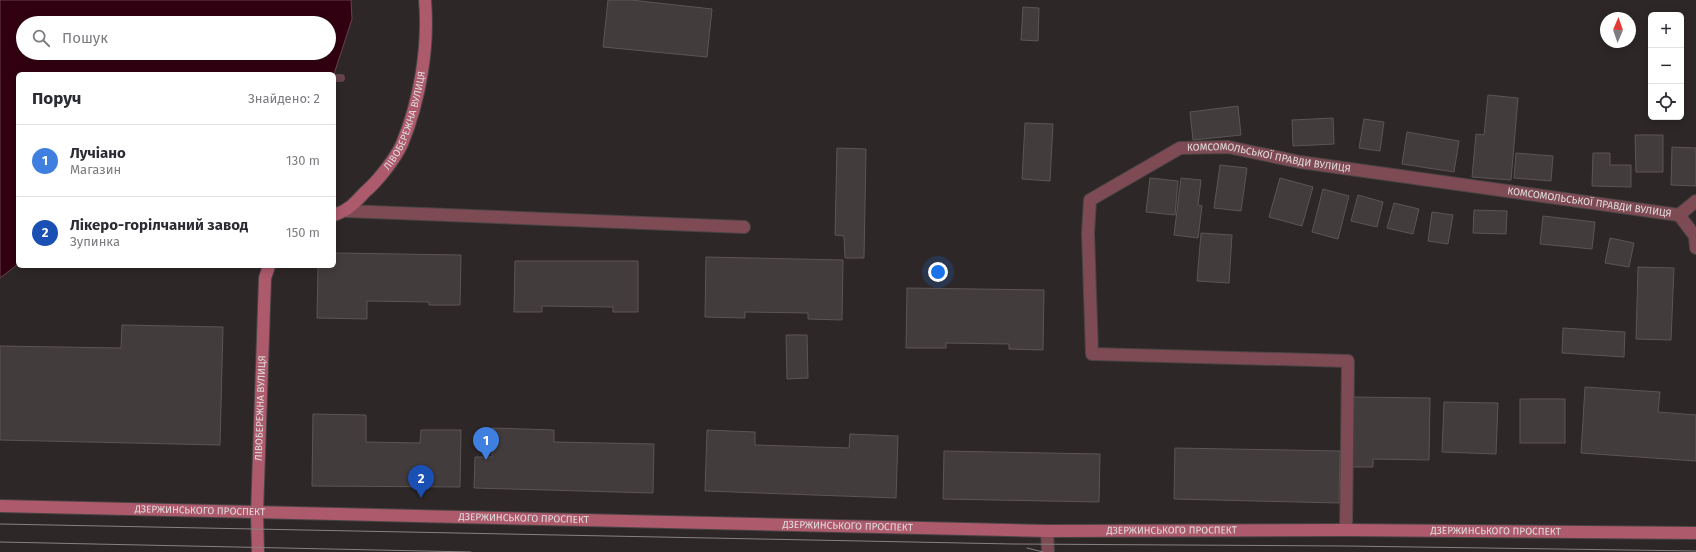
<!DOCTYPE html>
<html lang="uk">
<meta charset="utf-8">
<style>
body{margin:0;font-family:"Fira Sans",sans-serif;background:#f7f7f7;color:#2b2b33}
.controls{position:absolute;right:12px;top:12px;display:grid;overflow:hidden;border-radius:6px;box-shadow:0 2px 10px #0003}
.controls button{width:36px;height:36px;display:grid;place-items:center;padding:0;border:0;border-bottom:1px solid #e1e1e2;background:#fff;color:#2b2b33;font:20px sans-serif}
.compass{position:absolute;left:1600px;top:12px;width:36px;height:36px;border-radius:50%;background:#fff;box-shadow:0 2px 10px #0003;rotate:2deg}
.you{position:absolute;left:938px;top:272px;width:14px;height:14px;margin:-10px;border:3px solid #fff;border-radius:50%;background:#1a73e8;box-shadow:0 0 0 6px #1a73e833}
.badge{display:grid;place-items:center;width:26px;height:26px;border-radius:50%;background:#2563eb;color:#fff;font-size:13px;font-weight:700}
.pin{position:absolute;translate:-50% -33px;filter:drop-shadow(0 1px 2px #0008)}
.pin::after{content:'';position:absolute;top:21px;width:14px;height:12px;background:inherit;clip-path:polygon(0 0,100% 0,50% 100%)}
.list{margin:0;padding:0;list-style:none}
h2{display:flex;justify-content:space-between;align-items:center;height:52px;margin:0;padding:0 16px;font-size:17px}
h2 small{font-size:13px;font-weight:400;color:#7c7c81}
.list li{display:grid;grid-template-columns:26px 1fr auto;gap:12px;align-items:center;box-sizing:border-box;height:72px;padding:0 16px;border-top:1px solid #e1e1e2}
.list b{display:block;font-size:15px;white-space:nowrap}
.list p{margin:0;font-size:13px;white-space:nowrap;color:#7c7c81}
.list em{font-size:13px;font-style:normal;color:#7c7c81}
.icon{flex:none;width:22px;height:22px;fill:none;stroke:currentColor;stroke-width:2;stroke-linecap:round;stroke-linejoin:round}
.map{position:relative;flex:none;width:1696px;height:552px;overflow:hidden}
.search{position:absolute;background:#fff;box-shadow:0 2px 10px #0003;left:16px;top:16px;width:320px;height:44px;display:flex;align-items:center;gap:10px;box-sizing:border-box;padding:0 14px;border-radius:22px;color:#7c7c81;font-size:15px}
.panel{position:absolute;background:#fff;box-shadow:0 2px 10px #0003;left:16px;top:72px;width:320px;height:196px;border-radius:6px}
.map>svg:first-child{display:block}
.water{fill:#320111;stroke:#66434e;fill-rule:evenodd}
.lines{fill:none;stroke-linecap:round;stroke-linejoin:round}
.stream{stroke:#66434e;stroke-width:8}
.building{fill:#433c3d;stroke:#5c5556}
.lane-casing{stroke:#4a4445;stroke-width:14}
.street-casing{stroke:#4a4445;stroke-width:14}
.secondary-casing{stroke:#4a4445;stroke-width:14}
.lane{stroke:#7e4a54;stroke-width:12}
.street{stroke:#7e4a54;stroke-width:12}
.secondary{stroke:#ac5a6c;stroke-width:12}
.tram{stroke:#878282;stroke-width:1}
.labels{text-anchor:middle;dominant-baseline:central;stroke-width:4;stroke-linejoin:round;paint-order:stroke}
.street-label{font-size:10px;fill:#e0dcdc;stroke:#241e1f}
</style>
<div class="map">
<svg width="1696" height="552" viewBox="0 0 1696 552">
<rect width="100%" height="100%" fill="#2e2728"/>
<!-- water -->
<path class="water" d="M0,0H351L352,19L334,74H18V264L0,278ZM23,23H329V53H23Z"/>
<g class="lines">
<!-- stream -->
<polyline class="stream" points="334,78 341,78"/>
</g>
<!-- building -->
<g class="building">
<polygon points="608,0 631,0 712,9 707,57 603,47"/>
<polygon points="1023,7 1039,8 1038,41 1021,40"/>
<polygon points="1488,95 1518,98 1511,180 1472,177 1476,134 1484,135"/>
<polygon points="1238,106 1241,135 1193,140 1190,112"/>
<polygon points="1333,118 1334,144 1293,146 1292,120"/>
<polygon points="1364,119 1384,122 1380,151 1359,148"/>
<polygon points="1025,123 1053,124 1050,181 1022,179"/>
<polygon points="1407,132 1459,141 1454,172 1402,164"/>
<polygon points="1635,135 1663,135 1663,172 1636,172"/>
<polygon points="1672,147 1696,148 1696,186 1671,185"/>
<polygon points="837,148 866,149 864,258 845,258 844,236 835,235"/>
<polygon points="1516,153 1553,156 1551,181 1514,178"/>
<polygon points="1593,153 1610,153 1610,165 1631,165 1631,187 1592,186"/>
<polygon points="1220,165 1247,168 1241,211 1214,208"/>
<polygon points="1150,178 1178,181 1175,215 1146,212"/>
<polygon points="1181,178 1201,180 1198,205 1202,206 1198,238 1174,235"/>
<polygon points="1280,178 1313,187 1302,226 1269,217"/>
<polygon points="1323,189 1349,196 1338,239 1312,232"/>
<polygon points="1358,195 1383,202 1377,227 1351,221"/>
<polygon points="1394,203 1419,209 1413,234 1387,228"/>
<polygon points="1474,210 1507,211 1506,234 1473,233"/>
<polygon points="1432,212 1453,215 1448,244 1428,241"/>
<polygon points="1543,216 1595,222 1592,249 1540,244"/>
<polygon points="1201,233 1232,235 1229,283 1197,281"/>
<polygon points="1610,238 1634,243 1629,267 1605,263"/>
<polygon points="334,253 461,255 460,305 429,305 429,302 367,301 367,319 317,318 318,266 334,266"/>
<polygon points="706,257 843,260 842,320 808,319 808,313 745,312 745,318 705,317"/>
<polygon points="515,261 638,261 638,312 613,312 613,307 542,306 542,312 514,312"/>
<polygon points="1638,267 1674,268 1671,340 1636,339"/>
<polygon points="907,288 1044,290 1043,350 1009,349 1009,344 946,343 946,348 906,348"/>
<polygon points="122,325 223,327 220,445 0,440 0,346 121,348"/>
<polygon points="1563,328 1625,332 1624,357 1562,353"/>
<polygon points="786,335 807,335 808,378 787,379"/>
<polygon points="1585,387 1660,392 1658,412 1696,415 1696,461 1581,453"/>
<polygon points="1352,397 1430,398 1429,460 1373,459 1373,467 1351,467"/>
<rect x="1520" y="399" width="45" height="44"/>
<polygon points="1444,402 1498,403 1496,454 1442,452"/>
<polygon points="313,414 366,415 366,442 420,443 421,430 461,430 460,487 312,486"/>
<polygon points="492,428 554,430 554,442 654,444 653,493 474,488 475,457 492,457"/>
<polygon points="707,430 755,432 755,445 849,448 850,434 898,436 896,498 705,491"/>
<polygon points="1175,448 1340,451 1339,503 1174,499"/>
<polygon points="944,451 1100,454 1099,502 943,499"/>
</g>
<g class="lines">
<!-- lane casing -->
<g class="lane-casing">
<g id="lane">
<polyline points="346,211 744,227"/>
<polyline points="1679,215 1695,236 1696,248"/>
</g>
</g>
<!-- street casing -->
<g class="street-casing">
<g id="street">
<path id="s1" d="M1346,530L1348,361L1092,354L1088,233L1090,200L1180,148L1228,147L1300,162L1679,215L1696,201"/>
<polyline points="1047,531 1048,552"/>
</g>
</g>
<!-- secondary casing -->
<g class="secondary-casing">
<g id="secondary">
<path id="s2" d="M334,215C349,210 355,203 365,192C378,181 395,159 402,144C420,100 429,47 425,0"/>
<path id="s3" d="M0,506L1047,531L1346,530L1696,533"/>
<path id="s4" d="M258,552L257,513L265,278L269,266"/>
</g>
</g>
<!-- lane -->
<use href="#lane" class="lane"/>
<!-- street -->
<use href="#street" class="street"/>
<!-- secondary -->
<use href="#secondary" class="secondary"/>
<!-- tram -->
<g class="tram">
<polyline points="0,524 1013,544 1346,546 1696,551"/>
<polyline points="0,542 471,552"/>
<polyline points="1027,548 1043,552"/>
</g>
</g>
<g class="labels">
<!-- street labels -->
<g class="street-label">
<text stroke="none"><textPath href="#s2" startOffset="123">ЛІВОБЕРЕЖНА ВУЛИЦЯ</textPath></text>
<text stroke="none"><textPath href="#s1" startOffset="773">КОМСОМОЛЬСЬКОЇ ПРАВДИ ВУЛИЦЯ</textPath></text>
<text stroke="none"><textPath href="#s1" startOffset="1097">КОМСОМОЛЬСЬКОЇ ПРАВДИ ВУЛИЦЯ</textPath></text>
<text stroke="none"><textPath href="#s4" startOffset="144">ЛІВОБЕРЕЖНА ВУЛИЦЯ</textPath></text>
<text stroke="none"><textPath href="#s3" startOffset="200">ДЗЕРЖИНСЬКОГО ПРОСПЕКТ</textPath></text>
<text stroke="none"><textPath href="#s3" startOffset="524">ДЗЕРЖИНСЬКОГО ПРОСПЕКТ</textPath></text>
<text stroke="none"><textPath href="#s3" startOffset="848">ДЗЕРЖИНСЬКОГО ПРОСПЕКТ</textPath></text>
<text stroke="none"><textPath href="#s3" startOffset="1172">ДЗЕРЖИНСЬКОГО ПРОСПЕКТ</textPath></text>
<text stroke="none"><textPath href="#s3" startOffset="1496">ДЗЕРЖИНСЬКОГО ПРОСПЕКТ</textPath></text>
</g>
</g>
</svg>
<div class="controls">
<button>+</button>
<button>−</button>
<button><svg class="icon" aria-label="locate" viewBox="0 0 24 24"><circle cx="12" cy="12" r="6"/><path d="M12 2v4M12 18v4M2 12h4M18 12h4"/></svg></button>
</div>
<svg class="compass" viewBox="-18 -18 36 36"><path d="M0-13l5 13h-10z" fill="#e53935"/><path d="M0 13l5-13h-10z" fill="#7c7c81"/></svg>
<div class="you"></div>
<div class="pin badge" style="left:486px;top:460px;background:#3f7fe0">1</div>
<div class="pin badge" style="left:421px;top:498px;background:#1a4fb4">2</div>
<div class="search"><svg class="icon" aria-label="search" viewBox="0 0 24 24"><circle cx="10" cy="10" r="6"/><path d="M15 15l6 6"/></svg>Пошук</div>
<section class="panel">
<h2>Поруч<small>Знайдено: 2</small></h2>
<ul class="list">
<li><span class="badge" style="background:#3f7fe0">1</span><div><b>Лучіано</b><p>Магазин</p></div><em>130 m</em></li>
<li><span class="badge" style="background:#1a4fb4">2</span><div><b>Лікеро-горілчаний завод</b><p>Зупинка</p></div><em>150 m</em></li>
</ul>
</section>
</div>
